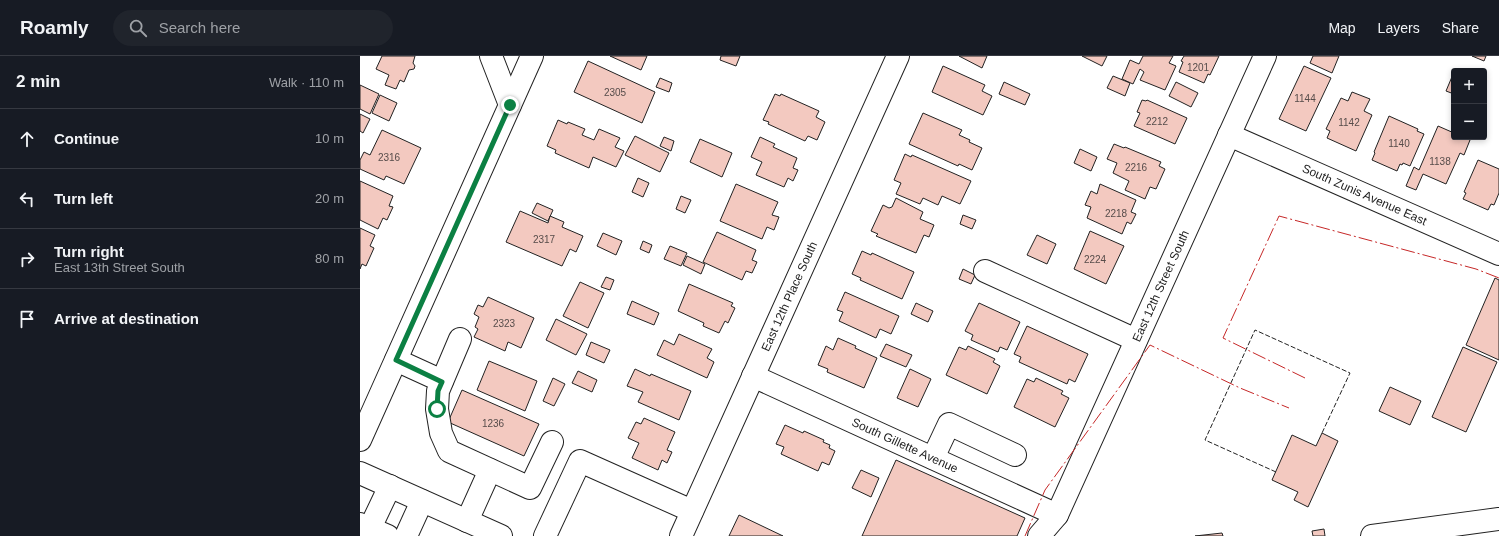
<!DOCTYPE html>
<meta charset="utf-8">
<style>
body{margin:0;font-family:Helvetica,sans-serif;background:#20242c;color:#f1f3f6}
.controls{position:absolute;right:12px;top:12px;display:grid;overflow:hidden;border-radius:4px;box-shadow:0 2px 6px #0003}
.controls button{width:36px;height:36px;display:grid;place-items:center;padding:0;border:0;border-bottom:1px solid #363941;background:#171b24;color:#f1f3f6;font:20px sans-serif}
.stop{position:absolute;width:12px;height:12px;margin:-9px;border:3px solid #0b8043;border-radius:50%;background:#fff}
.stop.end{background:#0b8043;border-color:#fff;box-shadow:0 1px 4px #0008}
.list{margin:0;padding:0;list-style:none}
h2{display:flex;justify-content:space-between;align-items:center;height:52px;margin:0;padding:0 16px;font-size:17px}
h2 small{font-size:13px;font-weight:400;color:#9ea1a6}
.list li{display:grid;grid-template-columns:26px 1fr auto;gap:12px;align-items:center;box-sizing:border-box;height:60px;padding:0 16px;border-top:1px solid #363941}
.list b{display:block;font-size:15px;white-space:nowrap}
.list p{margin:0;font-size:13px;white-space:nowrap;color:#9ea1a6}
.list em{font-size:13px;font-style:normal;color:#9ea1a6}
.icon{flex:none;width:22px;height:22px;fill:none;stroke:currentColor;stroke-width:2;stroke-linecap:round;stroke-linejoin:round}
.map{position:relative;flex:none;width:1139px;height:480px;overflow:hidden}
header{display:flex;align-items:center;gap:24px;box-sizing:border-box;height:56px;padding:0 20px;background:#171b24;border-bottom:1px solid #363941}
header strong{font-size:19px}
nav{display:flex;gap:22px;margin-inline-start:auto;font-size:14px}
.search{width:280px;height:36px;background:#20242c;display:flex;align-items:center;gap:10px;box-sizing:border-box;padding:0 14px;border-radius:22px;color:#9ea1a6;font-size:15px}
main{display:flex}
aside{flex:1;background:#171b24}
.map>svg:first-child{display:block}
.building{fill:#f3c9c0;stroke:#222}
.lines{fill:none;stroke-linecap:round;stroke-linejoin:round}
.minor-casing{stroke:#222;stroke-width:24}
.minor{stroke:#fff;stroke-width:22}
.fence{stroke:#222;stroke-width:1;stroke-dasharray:5 2;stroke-linecap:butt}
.power{stroke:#c62828;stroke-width:1;stroke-dasharray:14 3 2 3;stroke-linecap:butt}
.route{stroke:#0b8043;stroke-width:5}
.labels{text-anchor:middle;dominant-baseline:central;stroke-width:3;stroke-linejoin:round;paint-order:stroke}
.number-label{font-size:10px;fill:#564c4a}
.street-label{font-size:12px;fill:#222;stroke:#fff}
</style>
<header>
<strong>Roamly</strong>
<div class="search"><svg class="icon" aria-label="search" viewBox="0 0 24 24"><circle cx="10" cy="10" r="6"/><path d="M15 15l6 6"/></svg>Search here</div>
<nav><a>Map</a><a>Layers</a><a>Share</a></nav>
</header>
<main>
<aside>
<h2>2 min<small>Walk · 110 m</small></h2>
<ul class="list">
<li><svg class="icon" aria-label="ahead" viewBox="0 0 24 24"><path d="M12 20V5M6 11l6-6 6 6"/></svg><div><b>Continue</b></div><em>10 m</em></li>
<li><svg class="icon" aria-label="left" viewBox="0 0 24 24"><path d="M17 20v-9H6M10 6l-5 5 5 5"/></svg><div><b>Turn left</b></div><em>20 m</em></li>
<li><svg class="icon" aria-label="right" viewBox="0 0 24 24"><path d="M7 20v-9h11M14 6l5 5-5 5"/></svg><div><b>Turn right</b><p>East 13th Street South</p></div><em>80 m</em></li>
<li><svg class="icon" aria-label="arrive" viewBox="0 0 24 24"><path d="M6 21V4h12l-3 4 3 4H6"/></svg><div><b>Arrive at destination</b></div></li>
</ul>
</aside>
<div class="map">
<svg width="1139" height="480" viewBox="0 0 1139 480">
<rect width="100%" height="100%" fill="#fff"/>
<!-- building -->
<g class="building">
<polygon points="22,0 55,0 53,7 55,10 54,13 49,14 44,26 40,24 36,33 25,29 29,19 16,13"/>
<polygon points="250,0 287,0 281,14"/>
<polygon points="361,0 380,0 376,10 360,4"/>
<polygon points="599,0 627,0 622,12"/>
<polygon points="722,0 747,0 742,10"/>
<polygon points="783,0 813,0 809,7 816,10 805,34 780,24 784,16 780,13 773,28 762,23 770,4 779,8"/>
<polygon points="824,0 859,0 850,19 848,18 844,27 819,16 823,6 821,5"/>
<polygon points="953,0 979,0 972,17 950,7"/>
<polygon points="1112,0 1126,0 1124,5"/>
<polygon points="228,5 295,36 282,67 214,36"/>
<polygon points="583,10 625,29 622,35 632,40 623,59 572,36"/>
<polygon points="944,10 971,22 946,75 919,63"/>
<polygon points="1094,16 1094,38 1086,35"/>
<polygon points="753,20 770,27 765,40 747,32"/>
<polygon points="300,22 312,27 309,36 296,31"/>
<polygon points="644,26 670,38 665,49 639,38"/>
<polygon points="816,26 838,37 831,51 809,40"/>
<polygon points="0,29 19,38 10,58 0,53"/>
<polygon points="992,36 1010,43 1004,55 1012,59 996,95 967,82 970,75 966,73 981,42 988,45"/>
<polygon points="415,38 420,40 421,38 459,55 456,61 465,66 457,84 448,80 445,85 408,68 409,66 403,64"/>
<polygon points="20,39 37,47 29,65 12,57"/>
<polygon points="782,44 786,45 787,44 827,62 815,88 774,70 780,57 777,56"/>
<polygon points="563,57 602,74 599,79 610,84 609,86 622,92 612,114 599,108 598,110 549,88"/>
<polygon points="0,58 10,63 3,77 0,75"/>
<polygon points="1029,60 1058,73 1057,75 1064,78 1050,110 1043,107 1042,109 1040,108 1037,115 1012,104 1015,97 1014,96"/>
<polygon points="198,64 207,68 208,66 225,73 222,79 234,84 239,73 260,82 255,91 264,95 256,111 233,101 229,112 195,97 196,94 187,90"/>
<polygon points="1078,70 1094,77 1094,81 1103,81 1110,84 1104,99 1100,97 1086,128 1063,118 1056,134 1046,130 1054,111 1059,114"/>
<polygon points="22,74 61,92 44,128 26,120 24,124 0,113 0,104 4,96 10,99"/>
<polygon points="275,80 309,97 300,116 265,99"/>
<polygon points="304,81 314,85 311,95 300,90"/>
<polygon points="400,81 415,88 413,91 437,102 433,112 438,114 433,125 428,122 424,131 396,119 402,106 391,101"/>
<polygon points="340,83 372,97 362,121 330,106"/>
<polygon points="754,88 764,92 765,91 801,106 799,110 805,113 796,133 790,131 785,143 765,134 769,125 753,117 757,107 747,103"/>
<polygon points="720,93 737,101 731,115 714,107"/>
<polygon points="545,98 551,101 552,99 611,125 600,148 582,140 578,149 563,142 560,148 536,138 541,127 534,124"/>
<polygon points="1118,104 1139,113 1139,137 1134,149 1131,148 1128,154 1103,143 1106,137 1104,136"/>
<polygon points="278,122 289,127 283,141 272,136"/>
<polygon points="0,125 33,140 29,150 33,151 27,164 23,162 18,173 0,164"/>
<polygon points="376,128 418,146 412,159 419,161 414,174 407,171 402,183 360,165"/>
<polygon points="740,128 776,144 771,156 776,158 771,168 767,166 762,178 727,162 731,151 725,149 731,135 737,138"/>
<polygon points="321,140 331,144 325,157 316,153"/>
<polygon points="536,142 563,156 560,163 574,169 569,181 564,179 556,197 516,180 518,178 511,175 523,149 529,152 532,151"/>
<polygon points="177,147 193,154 188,165 172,157"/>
<polygon points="160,155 188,167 190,160 204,166 202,171 223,180 216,196 210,193 202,210 146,186"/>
<polygon points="603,159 616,164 612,173 600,168"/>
<polygon points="0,172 15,179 10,190 14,192 6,210 2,208 0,213"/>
<polygon points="730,175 764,190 746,228 714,213"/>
<polygon points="357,176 396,194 392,204 397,206 392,217 386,215 382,224 343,206"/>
<polygon points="243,177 262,185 256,199 237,190"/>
<polygon points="677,179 696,188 687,208 667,199"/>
<polygon points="283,185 292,189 289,197 280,193"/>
<polygon points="310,190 327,197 321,210 304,203"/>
<polygon points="502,195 511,199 512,197 554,216 542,243 500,224 501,222 492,218"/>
<polygon points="327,200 345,208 341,218 323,209"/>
<polygon points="603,213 615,219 611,228 599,223"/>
<polygon points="246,221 254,224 250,234 241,231"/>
<polygon points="1135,222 1139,224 1139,304 1106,289"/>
<polygon points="220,226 244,237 228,272 203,260"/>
<polygon points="329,228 373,247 371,250 375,252 368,267 365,265 359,277 343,270 344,267 318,255"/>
<polygon points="485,236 539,260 531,278 520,273 516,282 479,265 483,256 477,254"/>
<polygon points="128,241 174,262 161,292 148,286 145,295 114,281 118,273 115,271 119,261 114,258 118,249 123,251"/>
<polygon points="272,245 299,257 294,269 267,258"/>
<polygon points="556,247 573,255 568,266 551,258"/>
<polygon points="619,247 660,266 647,294 640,291 638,296 611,284 613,279 605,275"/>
<polygon points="196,263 227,278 216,299 186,284"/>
<polygon points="667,270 728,298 715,326 709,323 707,328 659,306 661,301 654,298"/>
<polygon points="319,278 352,293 347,302 354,306 347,322 297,299 304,284 314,289"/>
<polygon points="478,282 496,290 495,292 517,302 504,332 467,316 468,313 458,309 466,290 473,294"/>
<polygon points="231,286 250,294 244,307 226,299"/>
<polygon points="526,288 552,299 546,311 520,300"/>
<polygon points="608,290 635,303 633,306 640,310 627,338 586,319 599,291 606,294"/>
<polygon points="1103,291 1137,306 1106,376 1072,361"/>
<polygon points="129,305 177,325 165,355 117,334"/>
<polygon points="275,313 290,320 291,318 331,335 319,364 278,346 283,336 267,330"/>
<polygon points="550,313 571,323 558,351 537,342"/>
<polygon points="218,315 237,324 232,336 212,327"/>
<polygon points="193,322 205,328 194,350 183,345"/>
<polygon points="676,322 703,335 701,338 709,342 695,371 654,351 667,323 674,326"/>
<polygon points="1030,331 1061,345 1050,369 1019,355"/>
<polygon points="102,334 179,368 164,400 88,366"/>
<polygon points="284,362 315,376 307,394 312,396 307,407 302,404 298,414 272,402 279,387 268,382 276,366 281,368"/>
<polygon points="425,369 443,377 444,375 464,384 463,386 470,389 469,392 475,395 469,409 462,406 458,415 421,398 424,391 416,388"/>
<polygon points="962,377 978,385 948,451 934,444 938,436 912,424 932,379 956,390"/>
<polygon points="536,404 665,462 657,480 502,480"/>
<polygon points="501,414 519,422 511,441 492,432"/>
<polygon points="379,459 423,480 369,480"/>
<polygon points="964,473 965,480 953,480 952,475"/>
<polygon points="862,477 863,480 835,480"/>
</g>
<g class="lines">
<!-- minor casing -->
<g class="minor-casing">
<g id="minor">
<polyline points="131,0 150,49"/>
<path id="s1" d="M869,79L1139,198"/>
<polyline points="625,215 776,284"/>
<polyline points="100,283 78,335 77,353 81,377 89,395 170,432 192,386"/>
<polyline points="36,304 82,325"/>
<path id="s2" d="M393,320L697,459"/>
<polyline points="0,384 172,0"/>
<polyline points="573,402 589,368 655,399"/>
<polyline points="0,417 141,480"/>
<polyline points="107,465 130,414"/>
<polyline points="0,468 28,480"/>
<polyline points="10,472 30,430"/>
<polyline points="46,480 62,445"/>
<polyline points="185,480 220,405 332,455"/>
<path id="s3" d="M321,480L538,0"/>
<path id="s4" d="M679,480L697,459L905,0"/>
<polyline points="1012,480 1139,463"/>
</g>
</g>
<!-- minor -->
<use href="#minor" class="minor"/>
<!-- fence -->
<polyline class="fence" points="916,416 845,384 895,274 990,317 962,377"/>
<!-- power -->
<g class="power">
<polyline points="945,322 863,282 919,160 1116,213 1139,222"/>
<polyline points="665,480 685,434 790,289 880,332 929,352"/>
</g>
</g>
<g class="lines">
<!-- route -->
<polyline class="route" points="77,353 78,335 82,326 36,304 150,49"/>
</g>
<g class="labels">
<!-- number labels -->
<g class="number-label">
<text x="838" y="11">1201</text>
<text x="255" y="36">2305</text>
<text x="945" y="42">1144</text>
<text x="797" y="65">2212</text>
<text x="989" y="66">1142</text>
<text x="1039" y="87">1140</text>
<text x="29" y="101">2316</text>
<text x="1080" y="105">1138</text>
<text x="776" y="111">2216</text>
<text x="756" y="157">2218</text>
<text x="184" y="183">2317</text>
<text x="735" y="203">2224</text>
<text x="144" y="267">2323</text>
<text x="133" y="367">1236</text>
</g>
<!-- street labels -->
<g class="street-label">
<text stroke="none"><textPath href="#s1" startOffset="148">South Zunis Avenue East</textPath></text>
<text stroke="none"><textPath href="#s4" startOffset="279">East 12th Street South</textPath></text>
<text stroke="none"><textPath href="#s3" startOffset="263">East 12th Place South</textPath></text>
<text stroke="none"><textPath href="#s2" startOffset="167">South Gillette Avenue</textPath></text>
</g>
</g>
</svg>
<div class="controls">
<button>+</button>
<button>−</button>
</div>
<div class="stop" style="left:77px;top:353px"></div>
<div class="stop end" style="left:150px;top:49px"></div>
</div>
</main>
